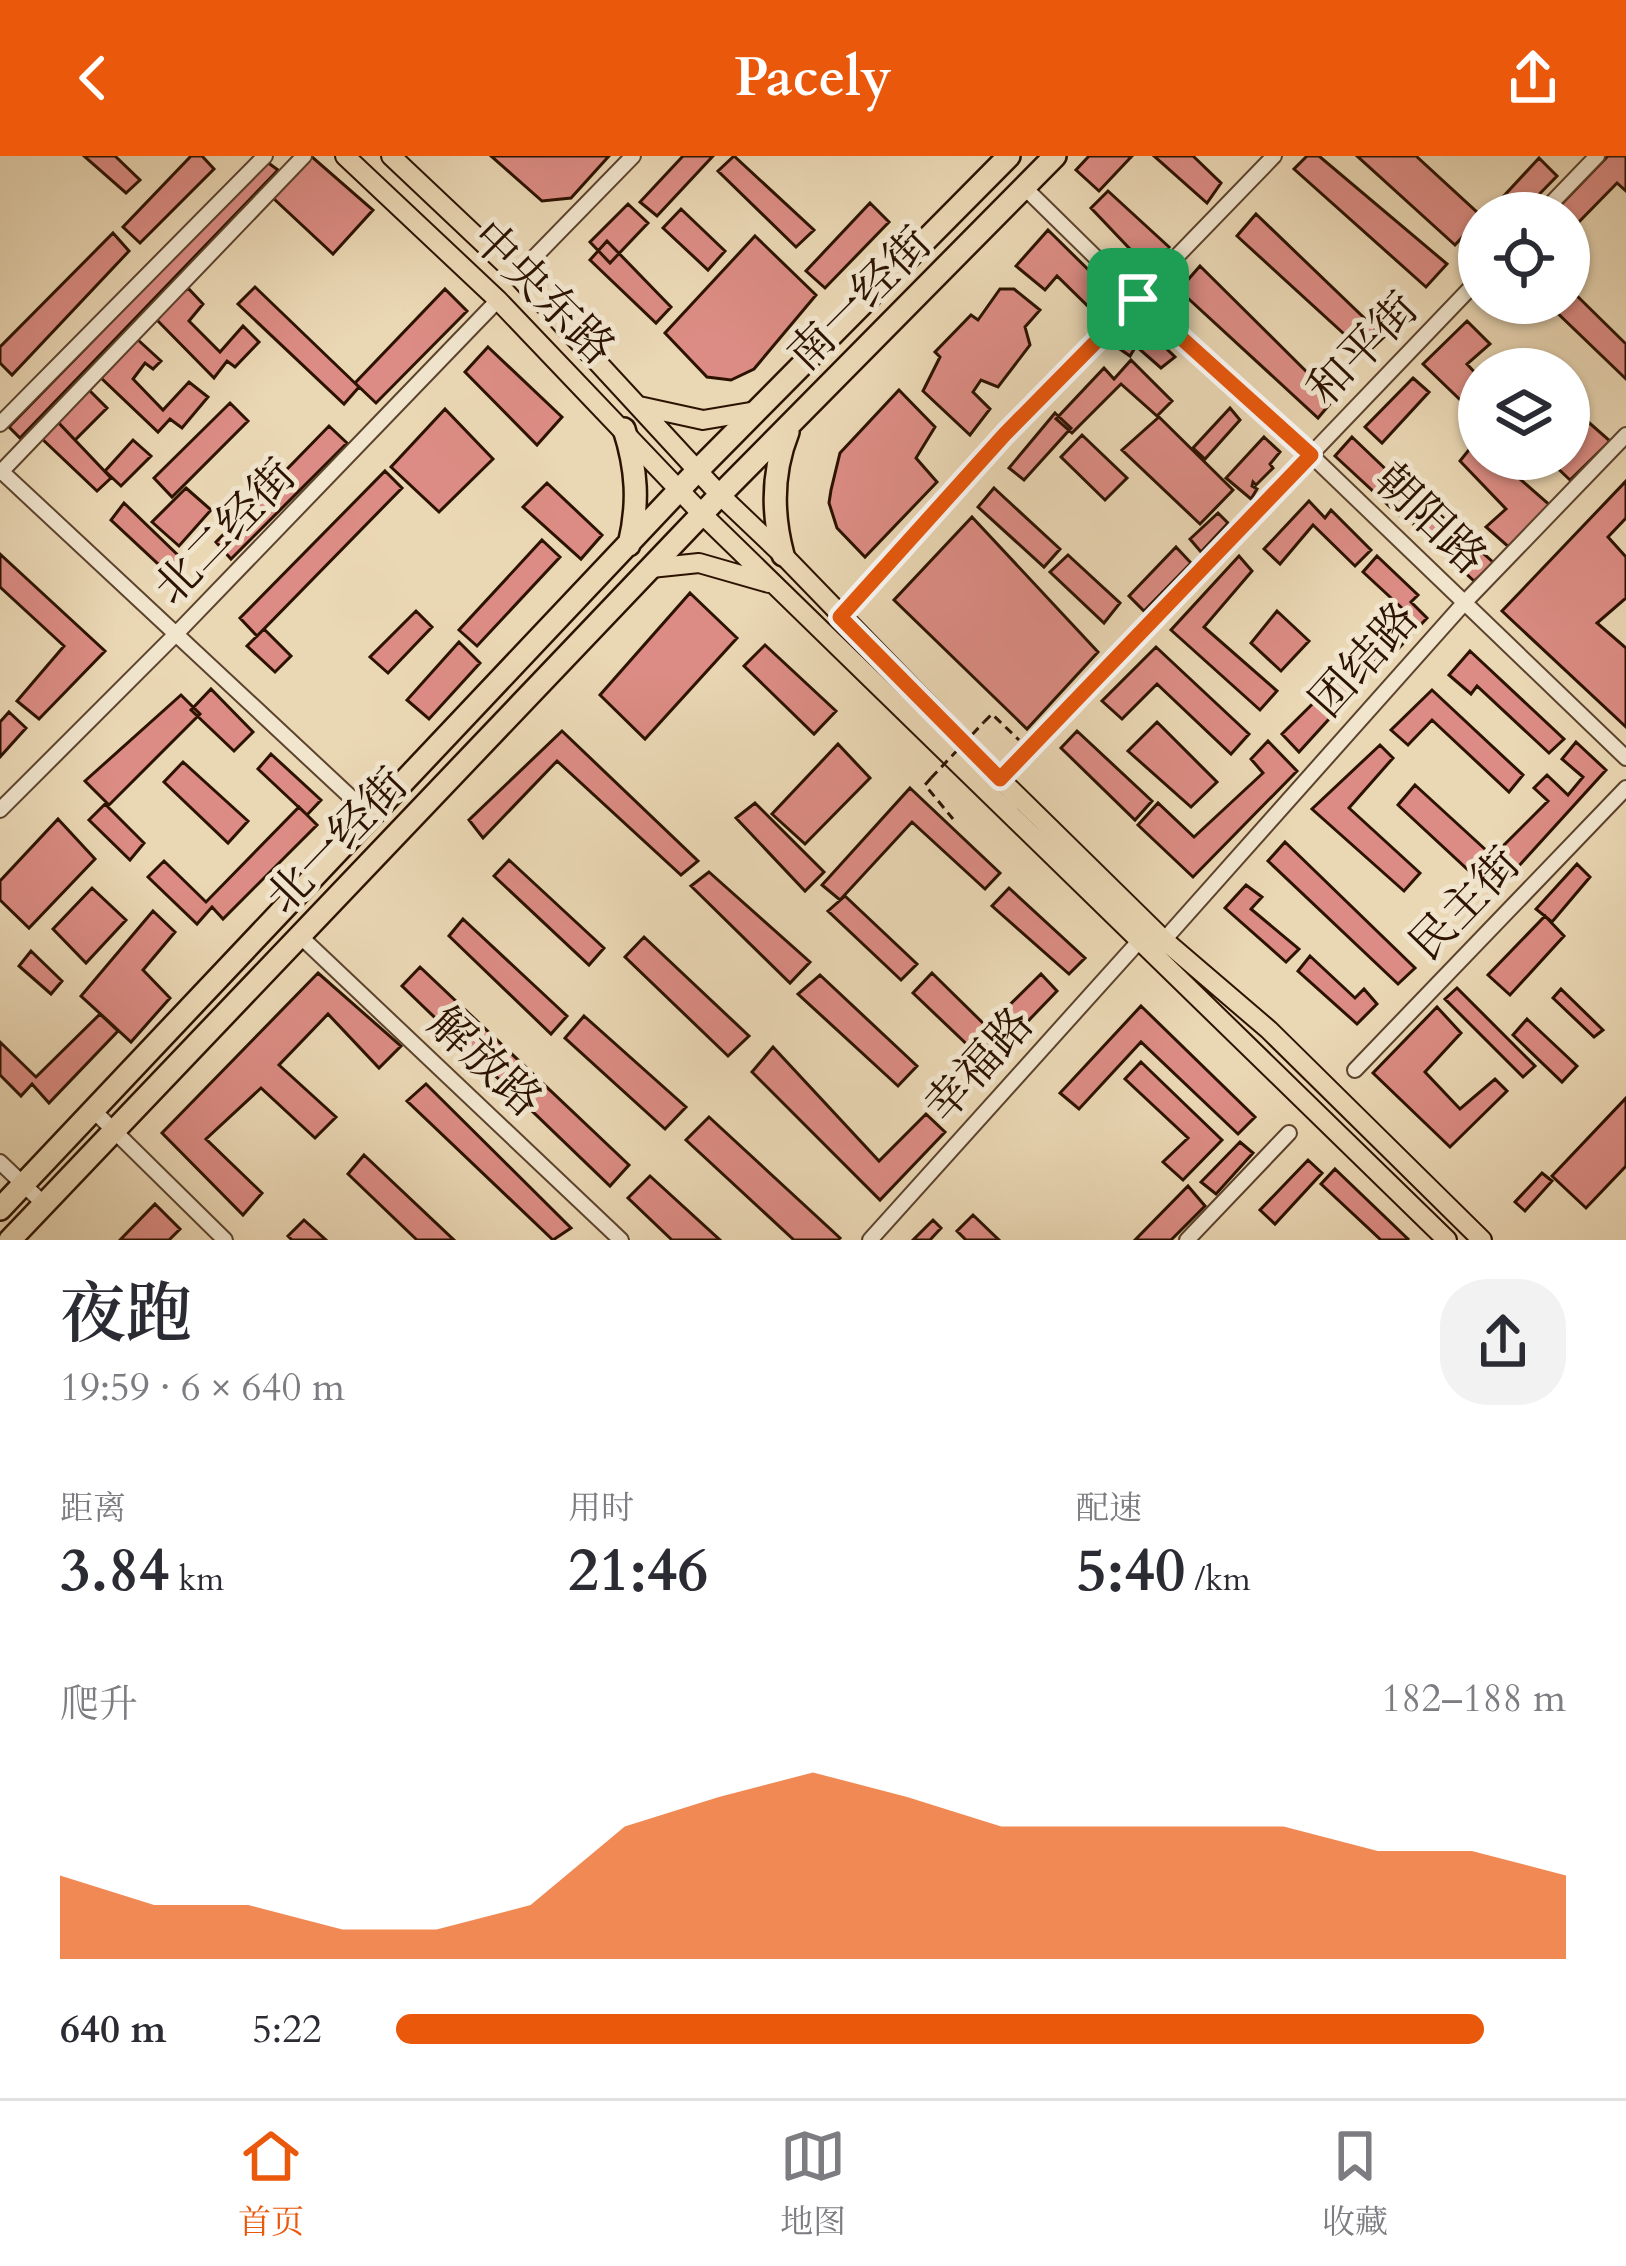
<!DOCTYPE html>
<html lang="zh">
<meta charset="utf-8">
<style>
:root{--surface:#fff;--page:#f2f2f3;--text:#2b2b33;--muted:#7c7c81;--line:#e1e1e2;--accent:#ea580c}
body{margin:0;font-family:Cardo,"Noto Serif SC",serif;background:var(--page);color:var(--text);height:100vh;display:flex;flex-direction:column;font-size:45px;white-space:nowrap}
*{box-sizing:border-box;margin:0}
p{font-size:39px;color:var(--muted)}
.icon{flex:none;width:66px;height:66px;fill:none;stroke:currentColor;stroke-width:2;stroke-linecap:round;stroke-linejoin:round}
.map{position:relative;height:1084px;overflow:hidden}
.details{display:flex;flex-direction:column;background:var(--surface);flex:1}
.details>*{flex:none}
.tools{position:absolute;left:1458px;top:36px;display:grid;gap:24px}
.tools a{display:grid;place-items:center;width:132px;height:132px;border-radius:50%;background:var(--surface);box-shadow:0 3px 9px #0004;font-size:60px}
.pin{position:absolute;display:grid;place-items:center;width:102px;height:102px;color:#fff;margin:-51px;border-radius:24px;box-shadow:0 6px 18px #0006}
.round{display:grid;place-items:center;flex:none;width:126px;height:126px;border-radius:48px;background:var(--page)}
.summary{display:flex;align-items:center;justify-content:space-between;height:204px;padding:0 60px}
h1{font-size:66px;font-weight:600;line-height:90px}
.figures{display:grid;grid-template-columns:repeat(3,1fr);gap:18px;height:204px;padding:12px 60px}
.figures div{display:grid;align-content:center}
.figures b{font-size:60px;font-weight:600}
.figures small{font-size:33px;font-weight:400}
.figures p{font-size:33px}
.chart{height:336px;padding:24px 60px}
.chart p{display:flex;justify-content:space-between}
.chart svg{width:100%;height:216px;margin-top:12px;fill:var(--accent);opacity:.7}
ul{padding:0 60px;list-style:none;font-size:39px}
li{display:grid;grid-template-columns:192px 144px 1fr;align-items:center;height:90px}
li i{height:30px;border-radius:15px;background:var(--accent)}
header{display:flex;justify-content:space-between;align-items:center;height:156px;padding:0 60px;background:var(--accent);color:#fff;font-size:54px;font-weight:600}
.tabs{display:flex;justify-content:space-around;align-items:center;height:168px;border-top:3px solid var(--line);background:var(--surface);font-size:33px;color:var(--muted)}
.tabs a{display:grid;justify-items:center;gap:6px}
.tabs .selected{color:var(--accent)}
.map>svg:first-child{display:block}
.building{fill:#dc8c84;stroke:#2c1200;stroke-width:3}
.lines{fill:none;stroke-linecap:round;stroke-linejoin:round}
.minor-casing{stroke:#5c432d;stroke-width:18}
.major-casing{stroke:#2c1200;stroke-width:22}
.highway-casing{stroke:#2c1200;stroke-width:26}
.path{stroke:#2c1200;stroke-width:3;stroke-dasharray:9 6;stroke-linecap:butt}
.minor{stroke:#f1e5ce;stroke-width:14}
.major{stroke:#ead7b4;stroke-width:18}
.highway{stroke:#ead7b4;stroke-width:21}
.path-bridge{stroke:#2c1200;stroke-width:3;stroke-dasharray:9 6;stroke-linecap:butt}
.route-casing{stroke:#fff;stroke-width:24}
.route{stroke:#ea580c;stroke-width:15}
.labels{text-anchor:middle;dominant-baseline:central;stroke-width:10;stroke-linejoin:round;paint-order:stroke}
.street-label{font-size:45px;fill:#2c1200;stroke:#f1e5ce}
</style>
<header><svg class="icon" aria-label="back" viewBox="0 0 24 24"><path d="M15 5l-7 7 7 7"/></svg>Pacely<svg class="icon" aria-label="share" viewBox="0 0 24 24"><path d="M12 15V3M7 8l5-5 5 5M5 13v7h14v-7"/></svg></header>
<div class="map">
<svg width="1626" height="1084" viewBox="0 0 1626 1084">
<rect width="100%" height="100%" fill="#ead7b4"/>
<filter id="stains"><feTurbulence type="fractalNoise" baseFrequency=".00167" numOctaves="4"/><feColorMatrix values="0 0 0 0 .2 0 0 0 0 .09 0 0 0 0 .02 0 0 0 .5 -.17"/></filter>
<radialGradient id="worn" r=".72"><stop offset=".6" stop-color="#630" stop-opacity="0"/><stop offset="1" stop-color="#630" stop-opacity=".3"/></radialGradient>
<path class="building" d="M84,0H115L140,24L126,37Z
M191,0H202L214,13L140,87L123,71Z
M311,0L373,54L333,98L273,42Z
M491,0H609L571,42L542,45Z
M683,0H713L657,60L640,46Z
M734,0L814,74L796,91L718,15Z
M1089,0H1132L1099,35L1076,14Z
M1154,0H1193L1221,27L1207,47Z
M1307,0H1319L1447,108L1426,131L1294,13Z
M1357,0H1416L1479,58V63L1455,89Z
M1608,0H1626V35L1617,27L1569,76V57H1553Z
M1539,2L1557,20L1521,57H1488Z
M267,6L278,14L20,282L9,271Z
M1108,35L1169,91L1148,112L1091,52Z
M870,47L889,66L825,132L806,115Z
M628,48L648,67L610,107L590,86Z
M681,53L725,95L708,114L663,72Z
M1256,58L1384,181L1366,198L1237,80Z
M1048,74L1115,140L1097,159L1057,120L1045,134L1016,110Z
M113,77L129,95L12,219L0,207V191Z
M755,80L816,139L754,213L731,224L707,221L665,177Z
M607,85L671,151L656,167L590,104Z
M1200,110L1334,243L1318,262L1179,134Z
M255,131L359,231L344,248L238,148Z
M188,132L203,148L189,165L220,196L243,170L259,186L235,211L227,205L214,222L153,160Z
M1569,132L1626,188V223L1547,147H1569Z
M445,133L467,155L376,247L355,227Z
M1000,133H1014L1040,154L1025,171L1030,189L998,231L981,224L973,236L990,253L970,279L923,235L940,201L935,196L971,159L978,164Z
M1467,165L1490,188L1467,208L1479,221V262L1423,208Z
M1145,172L1175,201L1161,212L1136,190L1130,200L1117,191L1135,174Z
M137,183L161,205L153,213L145,207L133,223L163,254L189,226L208,241L182,272L170,263L158,276L99,220Z
M488,191L562,261L537,289L465,216Z
M1131,204L1172,245L1157,260L1121,228L1072,277L1056,263L1104,212L1114,223Z
M1413,222L1429,236L1382,287L1365,271Z
M88,233L107,252L75,284L56,264Z
M899,234L935,271L916,302L937,326L865,401L837,372L829,347L831,334L840,297Z
M230,247L248,265L172,341L154,322Z
M1569,249L1610,285L1570,324L1548,303H1569Z
M1230,252L1240,264L1205,303L1193,292Z
M445,253L493,303L439,356L391,311Z
M1055,257L1071,272L1024,324L1009,312Z
M1159,261L1233,334L1200,368L1122,294Z
M55,263L111,322L97,335L39,280Z
M329,270L347,287L231,403L216,386Z
M1082,279L1127,322L1105,344L1061,301Z
M1264,281L1280,296L1270,308L1273,312L1256,329L1253,326L1252,330L1257,333L1251,343L1226,322Z
M1352,281L1418,344L1401,361L1335,300Z
M133,284L151,300L121,330L105,315Z
M1476,285L1479,303H1497L1551,350L1511,393L1486,371L1506,353L1460,305Z
M385,315L402,332L257,480L240,462Z
M1626,325V362L1608,381L1626,401V442L1597,467L1626,492V571L1502,455Z
M547,327L602,379L581,403L523,351Z
M186,332L211,354L179,390L152,366Z
M994,332L1060,393L1044,411L978,351Z
M1309,345L1325,362L1331,354L1371,394L1355,410L1313,369L1280,408L1264,393Z
M124,347L183,404L170,419L111,364Z
M1430,350L1494,407L1474,425L1414,369Z
M1218,357L1228,367L1201,396L1190,383Z
M972,361L1098,496L1027,573L894,444Z
M542,384L560,401L477,490L459,474Z
M1176,391L1191,407L1144,455L1129,440Z
M0,398L105,495L39,563L17,545L64,490L0,431Z
M1068,399L1120,447L1104,467L1050,416Z
M1239,400L1252,415L1204,471L1277,535L1260,554L1171,474Z
M1377,400L1418,439L1411,446L1427,462L1381,511L1362,496L1403,453L1363,416Z
M690,437L737,482L645,583L600,539Z
M416,455L432,471L388,517L370,501Z
M1277,455L1309,485L1281,515L1251,487Z
M264,473L291,500L275,516L247,490Z
M459,486L480,507L429,563L407,544Z
M765,489L836,555L814,578L744,510Z
M1156,491L1249,578L1231,598L1157,528L1122,563L1102,545Z
M1470,495L1564,583L1549,597L1477,530L1471,538L1449,519Z
M1357,504L1370,518L1299,596L1282,578Z
M211,533L253,576L234,595L191,554Z
M1432,534L1523,619L1509,636L1432,564L1408,589L1391,574Z
M181,539L200,558L109,649L85,625Z
M9,556L26,572L0,601V566Z
M1157,566L1217,626L1191,651L1128,595Z
M562,575L698,705L681,719L557,605L483,682L469,664Z
M1077,575L1152,645L1135,664L1061,592Z
M1268,585L1297,615L1193,721L1138,669L1158,647L1194,681L1263,617L1251,603Z
M1576,586L1606,614L1517,712L1499,694L1548,645L1534,632L1547,619L1568,639L1583,621L1562,603Z
M838,588L870,622L805,688L772,658Z
M1380,589L1393,602L1349,652L1420,717L1404,735L1312,653Z
M271,598L321,644L307,659L258,613Z
M183,606L248,665L228,687L164,626Z
M1415,629L1511,717L1493,737L1398,649Z
M910,632L1000,717L985,733L912,666L840,744L822,729Z
M755,647L824,716L805,735L736,662Z
M105,648L144,687L130,704L89,664Z
M299,651L317,669L223,763L212,751L197,768L148,721L164,705L206,746Z
M58,663L95,703L29,772L0,744V725Z
M1285,686L1415,812L1398,828L1268,705Z
M509,704L604,792L589,809L494,720Z
M1577,708L1590,721L1552,766L1536,753Z
M709,716L810,806L790,827L691,730Z
M1246,729L1262,741L1251,753L1299,793L1286,806L1225,752Z
M92,732L126,764L86,807L53,773Z
M1009,732L1085,802L1069,818L992,750Z
M845,740L917,808L901,824L828,755Z
M153,755L175,776L143,814L170,842L131,886L81,840Z
M1545,760L1564,780L1510,839L1488,819Z
M463,763L567,860L551,878L449,780Z
M644,781L749,880L728,900L625,801Z
M31,795L62,825L51,838L19,810Z
M1310,800L1355,842L1364,833L1377,848L1357,868L1298,815Z
M420,811L629,1009L610,1030L402,830Z
M318,817L401,890L379,912L328,858L279,909L336,961L315,982L261,932L206,983L262,1037L243,1059L162,977Z
M932,817L987,871L1041,818L1057,835L1005,889L996,880L977,898L913,837Z
M820,819L917,910L898,930L798,838Z
M1457,832L1535,910L1523,921L1445,843Z
M1561,833L1603,874L1594,881L1553,842Z
M1141,850L1255,961L1238,978L1141,886L1079,953L1060,937Z
M1437,851L1461,877L1425,916L1460,953L1495,923L1507,935L1450,991L1373,917Z
M100,858L118,875L49,947L32,928L21,940L0,919V886L36,921Z
M584,860L686,951L665,973L565,882Z
M1527,863L1577,910L1562,926L1513,879Z
M773,891L879,1005L926,958L945,976L880,1044L752,916Z
M1141,906L1222,984L1183,1024L1163,1006L1188,982L1125,923Z
M426,928L571,1072L553,1084L407,945Z
M1626,942V1010L1586,1052L1552,1020Z
M709,961L840,1082L838,1084H794L686,984Z
M1240,986L1253,997L1216,1038L1201,1026Z
M364,999L454,1084H417L348,1018Z
M1308,1004L1322,1017L1275,1068L1260,1054Z
M1335,1013L1408,1083L1407,1084H1381L1321,1028Z
M1542,1017L1552,1025L1525,1055L1515,1046Z
M650,1020L720,1084H672L628,1042Z
M1188,1030L1205,1050L1171,1084H1135Z
M155,1048L180,1073L169,1084H120Z
M973,1059L999,1084H966L957,1075Z
M304,1064L326,1084H292L288,1080Z
M933,1064L941,1072L930,1084H913Z"/>
<g class="lines">
<defs>
<path id="minor" d="M1025,32L1138,143L1311,299L1626,602
M1542,57L1597,0
M517,119L633,0
M0,268L265,0
M0,314L372,661
M0,317L304,0
M840,461L1005,278L1274,0
M1000,623L1479,123
M0,654L176,478L498,144
M300,780L621,1084
M1164,784L1465,446L1626,279
M1355,914L1626,632
M93,954L225,1084
M0,1006L44,1048
M870,1084L1141,783
M1187,1084L1289,977"/>
<path id="major" d="M345,0L498,144L702,358L1447,1084
M391,0L517,119L720,339L783,399L1000,623L1164,784L1269,874L1482,1084
M639,250L703,264L756,255
M651,412L699,407L769,427"/>
<path id="highway" d="M624,273C637,313 639,348 629,389
M783,399C772,358 772,316 788,276
M0,1053L698,314L1009,0
M10,1084L720,339L1055,0"/>
</defs>
<use href="#minor" class="minor-casing"/>
<use href="#major" class="major-casing"/>
<use href="#highway" class="highway-casing"/>
<path class="path" d="M984,566L992,558L1019,584
M931,622L925,629L953,663"/>
<use href="#minor" class="minor"/>
<use href="#major" class="major"/>
<use href="#highway" class="highway"/>
<path class="path-bridge" d="M931,622L984,566"/>
</g>
<g class="lines">
<defs>
<path id="route" d="M1138,143L1311,299L1000,623L840,461L1005,278Z"/>
</defs>
<use href="#route" class="route-casing"/>
<use href="#route" class="route"/>
</g>
<g class="labels">
<g class="street-label">
<text transform="translate(543 137) rotate(45)">中央东路</text>
<text transform="translate(860 143) rotate(-45)">南一经街</text>
<text transform="translate(1363 193) rotate(-46)">和平街</text>
<text transform="translate(1430 363) rotate(44)">朝阳路</text>
<text transform="translate(225 376) rotate(-46)">北二经街</text>
<text transform="translate(1364 504) rotate(-48)">团结路</text>
<text transform="translate(337 685) rotate(-46)">北一经街</text>
<text transform="translate(1465 748) rotate(-46)">民主街</text>
<text transform="translate(485 906) rotate(43)">解放路</text>
<text transform="translate(979 909) rotate(-48)">幸福路</text>
</g>
</g>
<rect width="100%" height="100%" filter="url(#stains)"/>
<rect width="100%" height="100%" fill="url(#worn)"/>
</svg>
<div class="tools">
<a><svg class="icon" aria-label="locate" viewBox="0 0 24 24"><circle cx="12" cy="12" r="6"/><path d="M12 2v4M12 18v4M2 12h4M18 12h4"/></svg></a>
<a><svg class="icon" aria-label="layers" viewBox="0 0 24 24"><path d="M12 4l9 5-9 5-9-5zM3 14l9 5 9-5"/></svg></a>
</div>
<div class="pin" style="left:1138px;top:143px;background:#1e9e55"><svg class="icon" aria-label="arrive" viewBox="0 0 24 24"><path d="M6 21V4h12l-3 4 3 4H6"/></svg></div>
</div>
<section class="details">
<div class="summary"><div><h1>夜跑</h1><p>19:59 · 6 × 640 m</p></div><a class="round"><svg class="icon" aria-label="share" viewBox="0 0 24 24"><path d="M12 15V3M7 8l5-5 5 5M5 13v7h14v-7"/></svg></a></div>
<div class="figures">
<div><p>距离</p><b>3.84<small> km</small></b></div>
<div><p>用时</p><b>21:46</b></div>
<div><p>配速</p><b>5:40<small> /km</small></b></div>
</div>
<div class="chart"><p><span>爬升</span>182–188 m</p>
<svg viewBox="0 0 160 44" preserveAspectRatio="none"><path d="M0 44V27L10 33L20 33L30 38L40 38L50 33L60 17L70 11L80 6L90 11L100 17L110 17L120 17L130 17L140 22L150 22L160 27V44z"/></svg>
</div>
<ul>
<li><b>640 m</b>5:22<i style="width:93%"></i></li>
</ul>
</section>
<nav class="tabs">
<a class="selected"><svg class="icon" aria-label="home" viewBox="0 0 24 24"><path d="M3 11l9-7 9 7M6 9v11h12V9"/></svg>首页</a>
<a><svg class="icon" aria-label="map" viewBox="0 0 24 24"><path d="M3 6l6-2 6 2 6-2v14l-6 2-6-2-6 2zM9 4v14M15 6v14"/></svg>地图</a>
<a><svg class="icon" aria-label="saved" viewBox="0 0 24 24"><path d="M7 4h10v16l-5-4-5 4z"/></svg>收藏</a>
</nav>
